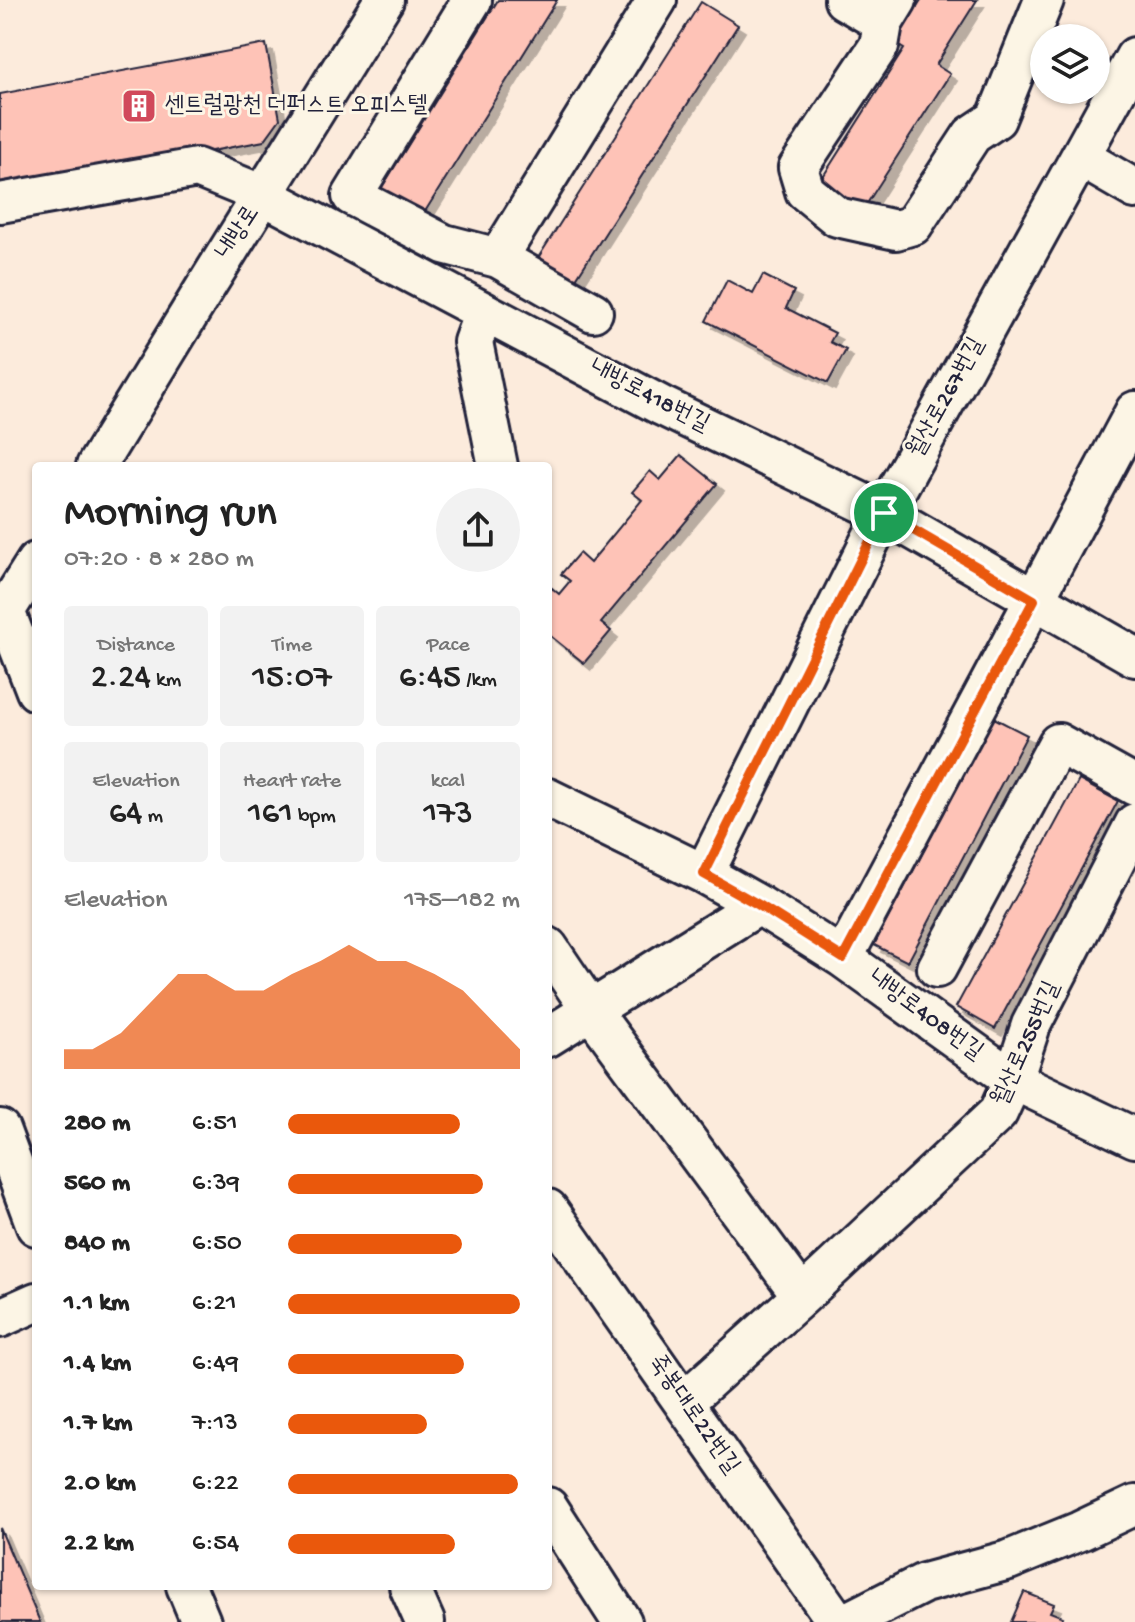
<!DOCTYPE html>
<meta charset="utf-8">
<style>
:root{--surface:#fff;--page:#f2f2f2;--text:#222;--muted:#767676;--accent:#ea580c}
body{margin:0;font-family:"Gochi Hand","Poor Story",sans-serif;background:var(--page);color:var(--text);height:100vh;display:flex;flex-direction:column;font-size:30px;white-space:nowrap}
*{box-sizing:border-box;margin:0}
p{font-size:26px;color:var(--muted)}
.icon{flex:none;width:44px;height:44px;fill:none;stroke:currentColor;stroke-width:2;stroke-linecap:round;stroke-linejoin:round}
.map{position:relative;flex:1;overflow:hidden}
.details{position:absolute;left:32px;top:462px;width:520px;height:1128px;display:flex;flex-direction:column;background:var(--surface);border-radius:8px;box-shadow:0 2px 6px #0004}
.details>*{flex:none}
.buttons{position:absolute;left:1030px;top:24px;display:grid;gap:16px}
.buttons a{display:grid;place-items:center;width:80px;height:80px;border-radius:50%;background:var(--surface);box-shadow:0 2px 6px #0004;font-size:40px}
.pin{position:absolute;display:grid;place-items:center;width:68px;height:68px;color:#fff;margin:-34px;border:4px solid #fff;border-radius:50%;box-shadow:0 2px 8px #0007}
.round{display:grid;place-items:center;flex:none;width:84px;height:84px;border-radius:42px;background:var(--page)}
.summary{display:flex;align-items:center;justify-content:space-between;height:136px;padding:0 32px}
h1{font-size:44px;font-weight:600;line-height:60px}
.figures{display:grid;grid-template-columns:repeat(3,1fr);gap:12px;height:136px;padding:8px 32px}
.figures div{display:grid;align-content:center;border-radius:8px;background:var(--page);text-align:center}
.figures b{font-size:34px;font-weight:600}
.figures small{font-size:22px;font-weight:400}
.figures p{font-size:22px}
.chart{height:224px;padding:16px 32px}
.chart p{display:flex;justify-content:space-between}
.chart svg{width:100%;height:144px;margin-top:8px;fill:var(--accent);opacity:.7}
ul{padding:0 32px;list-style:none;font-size:26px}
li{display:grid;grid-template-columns:128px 96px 1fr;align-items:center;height:60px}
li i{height:20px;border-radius:10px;background:var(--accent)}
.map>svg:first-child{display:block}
.building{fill:#fec3b7;stroke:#22223b;stroke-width:2;filter:url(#shadow)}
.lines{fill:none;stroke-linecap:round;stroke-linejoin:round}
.minor-casing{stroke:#22223b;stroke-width:44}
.minor{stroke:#fcf5e5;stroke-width:38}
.route-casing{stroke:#fff;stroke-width:16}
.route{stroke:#ea580c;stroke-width:10}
.labels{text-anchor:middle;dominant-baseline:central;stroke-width:6;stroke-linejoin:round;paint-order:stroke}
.poi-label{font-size:24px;fill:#22223b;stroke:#fcf5e5;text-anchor:start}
.street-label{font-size:24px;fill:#22223b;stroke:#fcf5e5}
</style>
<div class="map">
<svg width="1135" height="1622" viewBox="0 0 1135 1622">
<defs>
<filter id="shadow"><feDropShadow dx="7" dy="7" stdDeviation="0" flood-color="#0004"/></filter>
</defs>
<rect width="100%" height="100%" fill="#fcebdc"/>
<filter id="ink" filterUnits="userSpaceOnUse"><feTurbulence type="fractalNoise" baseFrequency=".0125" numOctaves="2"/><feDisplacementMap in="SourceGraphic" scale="16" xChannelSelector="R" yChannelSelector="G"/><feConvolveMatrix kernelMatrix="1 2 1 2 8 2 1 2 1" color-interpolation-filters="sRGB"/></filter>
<g filter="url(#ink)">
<path class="building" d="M498,0H557L416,226L374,200Z
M921,0H977L936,65L950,74L861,213L817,186L904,49L894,43Z
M701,2L738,25L574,282L538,258Z
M266,44L280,119L264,141L0,191V94Z
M763,275L794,291L786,308L835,333L830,342L846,350L828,383L706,321L727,280L753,294Z
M681,455L717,484L601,623L611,631L584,663L548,634V594L552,588L559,594L570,581L561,574L579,553L590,563L642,500L632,492L650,471L660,480Z
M994,718L1027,735L908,962L874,945Z
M1079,780L1118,801L995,1029L956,1007Z
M0,1528L40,1622H0Z
M1024,1592L1054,1604L1050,1612L1063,1617L1061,1622H1011Z"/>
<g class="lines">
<defs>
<path id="minor" d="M472,0L352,196L444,244L498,258
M844,0L883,23
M897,0L883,23L879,46L798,168L805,191L837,217L896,230L913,225L972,135L996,119L1044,0
M1080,157L1135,189
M0,203L197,168L263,195L662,406L884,513L1135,657
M484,312L473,342L498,466
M593,312L498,258L657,0
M96,466C191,310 287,155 384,0
M5,611L36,691
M0,619L36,562
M548,798L704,874L759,905L843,958L1013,1080L1135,1138
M704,874L884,513L1135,57
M548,947L590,1009L802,1296
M843,958L1135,411
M937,968L1058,743L1135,786
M548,1037L759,905
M0,1129L36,1226
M548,1209L837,1622
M0,1318L36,1302
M684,1402L802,1296L998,1113L1013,1080L1031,1025L1135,823
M548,1507L622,1622
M186,1586L201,1622
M409,1586L425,1622
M847,1622L924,1583L1009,1560L1080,1531L1135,1505"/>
</defs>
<use href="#minor" class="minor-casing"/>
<use href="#minor" class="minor"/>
</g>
</g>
<g class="lines" filter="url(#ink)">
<defs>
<path id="route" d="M884,513L1034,600L843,958L759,905L704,874Z"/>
</defs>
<use href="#route" class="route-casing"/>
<use href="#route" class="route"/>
</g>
<defs>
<symbol id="building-square" viewBox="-11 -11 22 22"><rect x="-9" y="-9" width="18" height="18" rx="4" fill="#d1495b" stroke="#fcf5e5"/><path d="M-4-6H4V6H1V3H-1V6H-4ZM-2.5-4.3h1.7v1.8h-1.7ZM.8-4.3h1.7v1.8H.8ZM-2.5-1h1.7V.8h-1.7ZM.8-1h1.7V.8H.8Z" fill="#fff"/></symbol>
</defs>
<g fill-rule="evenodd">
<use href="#building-square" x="119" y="86" width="40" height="40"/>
</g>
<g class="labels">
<g class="poi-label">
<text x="165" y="106">센트럴광천 더퍼스트 오피스텔</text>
</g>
<g class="street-label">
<text transform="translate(239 233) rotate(-57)">내방로</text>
<text transform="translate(649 397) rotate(27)">내방로418번길</text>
<text transform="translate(947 398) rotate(-61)">월산로267번길</text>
<text transform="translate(925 1016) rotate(36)">내방로408번길</text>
<text transform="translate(1027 1044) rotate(-66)">월산로255번길</text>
<text transform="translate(693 1415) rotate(55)">죽봉대로22번길</text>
</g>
</g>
</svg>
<div class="buttons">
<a><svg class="icon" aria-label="layers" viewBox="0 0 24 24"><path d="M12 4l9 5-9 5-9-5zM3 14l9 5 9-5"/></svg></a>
</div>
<div class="pin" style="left:884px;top:513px;background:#1e9e55"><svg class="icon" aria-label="arrive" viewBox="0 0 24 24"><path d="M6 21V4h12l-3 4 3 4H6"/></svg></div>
<section class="details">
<div class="summary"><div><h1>Morning run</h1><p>07:20 · 8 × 280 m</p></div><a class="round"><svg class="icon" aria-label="share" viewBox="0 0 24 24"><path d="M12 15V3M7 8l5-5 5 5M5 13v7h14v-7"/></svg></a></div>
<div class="figures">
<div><p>Distance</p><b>2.24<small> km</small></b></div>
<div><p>Time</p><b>15:07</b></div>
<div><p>Pace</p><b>6:45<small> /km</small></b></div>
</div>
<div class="figures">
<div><p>Elevation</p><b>64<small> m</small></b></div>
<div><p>Heart rate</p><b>161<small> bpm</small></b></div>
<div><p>kcal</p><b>173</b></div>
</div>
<div class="chart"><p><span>Elevation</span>175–182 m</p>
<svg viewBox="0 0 160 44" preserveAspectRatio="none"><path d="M0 44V38L10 38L20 33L30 24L40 15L50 15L60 20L70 20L80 15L90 11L100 6L110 11L120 11L130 15L140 20L150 29L160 38V44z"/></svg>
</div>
<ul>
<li><b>280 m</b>6:51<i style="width:74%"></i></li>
<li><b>560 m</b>6:39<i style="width:84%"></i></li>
<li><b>840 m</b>6:50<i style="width:75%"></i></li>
<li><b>1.1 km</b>6:21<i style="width:100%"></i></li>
<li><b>1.4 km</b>6:49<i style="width:76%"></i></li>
<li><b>1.7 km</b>7:13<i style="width:60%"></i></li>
<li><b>2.0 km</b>6:22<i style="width:99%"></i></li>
<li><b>2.2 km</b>6:54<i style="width:72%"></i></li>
</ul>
</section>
</div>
